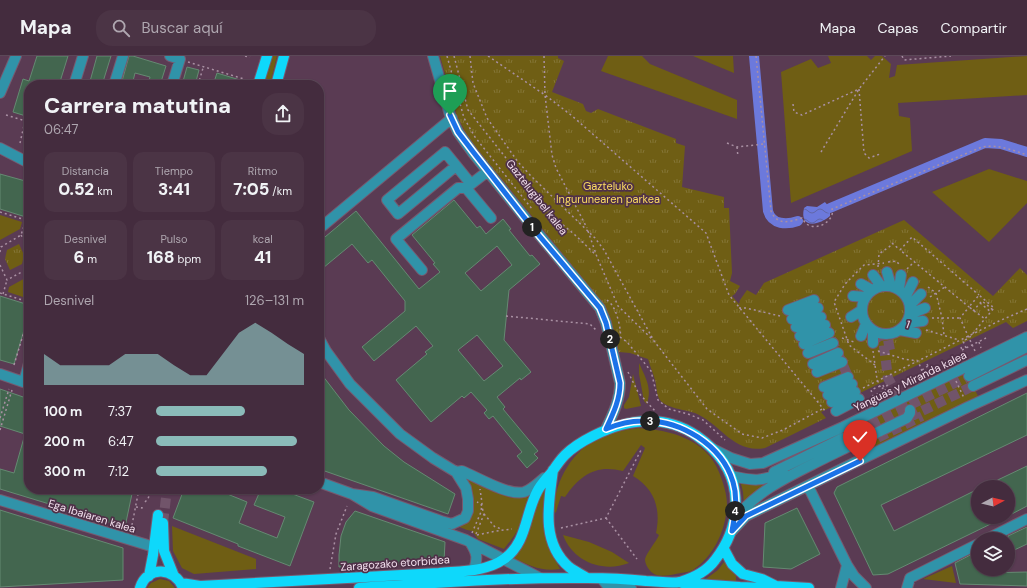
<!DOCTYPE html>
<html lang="es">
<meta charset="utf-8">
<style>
:root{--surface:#442c3e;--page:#4b3445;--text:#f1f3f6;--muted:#afa7b0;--line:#5c4858;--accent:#8bbbb9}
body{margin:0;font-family:"DM Sans",sans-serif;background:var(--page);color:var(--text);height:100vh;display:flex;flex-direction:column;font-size:15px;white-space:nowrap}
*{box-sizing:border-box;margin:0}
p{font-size:13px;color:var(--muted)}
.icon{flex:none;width:22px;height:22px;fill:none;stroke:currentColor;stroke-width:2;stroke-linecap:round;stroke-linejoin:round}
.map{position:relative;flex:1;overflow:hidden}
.sheet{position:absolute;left:24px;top:24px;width:300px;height:414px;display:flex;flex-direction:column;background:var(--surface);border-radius:16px;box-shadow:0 1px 3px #0004,0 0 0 1px var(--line)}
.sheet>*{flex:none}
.needle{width:26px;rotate:83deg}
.buttons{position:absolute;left:971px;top:424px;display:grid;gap:8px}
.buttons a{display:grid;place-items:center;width:44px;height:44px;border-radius:50%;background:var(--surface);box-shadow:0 1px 3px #0004,0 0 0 1px var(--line);font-size:20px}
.pin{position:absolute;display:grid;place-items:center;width:34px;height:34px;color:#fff;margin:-41px -17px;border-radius:50% 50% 50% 0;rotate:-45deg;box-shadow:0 0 4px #0007}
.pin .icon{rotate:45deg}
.km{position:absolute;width:20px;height:20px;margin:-10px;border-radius:50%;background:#222;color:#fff;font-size:11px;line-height:20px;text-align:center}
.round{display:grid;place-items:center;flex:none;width:42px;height:42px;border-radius:16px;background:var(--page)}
.head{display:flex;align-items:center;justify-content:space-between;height:68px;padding:0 20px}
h1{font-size:22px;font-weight:800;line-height:30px}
.figures{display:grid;grid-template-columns:repeat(3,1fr);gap:6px;height:68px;padding:4px 20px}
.figures div{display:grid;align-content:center;border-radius:10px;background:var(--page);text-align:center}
.figures b{font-size:17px;font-weight:800}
.figures small{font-size:11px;font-weight:400}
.figures p{font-size:11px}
.chart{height:112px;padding:8px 20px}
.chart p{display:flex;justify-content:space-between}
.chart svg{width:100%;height:72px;margin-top:4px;fill:var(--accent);opacity:.7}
ul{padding:0 20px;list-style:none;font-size:13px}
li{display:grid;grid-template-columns:64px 48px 1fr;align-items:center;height:30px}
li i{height:10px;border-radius:5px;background:var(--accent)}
header{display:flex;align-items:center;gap:24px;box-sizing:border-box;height:56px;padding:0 20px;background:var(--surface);border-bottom:1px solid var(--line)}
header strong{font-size:19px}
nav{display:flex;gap:22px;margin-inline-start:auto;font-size:14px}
.search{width:280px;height:36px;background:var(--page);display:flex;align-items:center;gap:10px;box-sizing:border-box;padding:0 14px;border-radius:16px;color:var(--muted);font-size:15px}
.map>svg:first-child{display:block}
.green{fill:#6f5e14}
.park{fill:url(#park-tufts)}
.water{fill:url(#water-waves)}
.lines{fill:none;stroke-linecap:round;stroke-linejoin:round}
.canal{stroke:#6c79dc;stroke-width:10}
.building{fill:#43664f;stroke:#658a72;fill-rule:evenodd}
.minor-tunnel{stroke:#71546a;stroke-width:10;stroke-dasharray:10 5;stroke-linecap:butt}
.major-tunnel{stroke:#71546a;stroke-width:10;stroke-dasharray:10 5;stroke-linecap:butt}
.minor-casing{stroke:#76596f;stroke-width:12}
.major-casing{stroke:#76596f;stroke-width:12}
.path{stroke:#a990a3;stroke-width:1.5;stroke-dasharray:2 3;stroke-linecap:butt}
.minor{stroke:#3093a9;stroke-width:10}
.major{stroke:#0ed8fb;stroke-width:10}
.route-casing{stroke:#fff;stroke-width:8}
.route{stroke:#1a73e8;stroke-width:5}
.labels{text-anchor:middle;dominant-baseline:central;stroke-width:3.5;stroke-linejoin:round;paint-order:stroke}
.park-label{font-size:11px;fill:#fbdc62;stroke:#4f3148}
.street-label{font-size:11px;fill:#f3e0ee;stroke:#4f3148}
</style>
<header>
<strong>Mapa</strong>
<div class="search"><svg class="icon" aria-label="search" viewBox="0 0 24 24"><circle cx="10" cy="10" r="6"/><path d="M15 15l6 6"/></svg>Buscar aquí</div>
<nav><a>Mapa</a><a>Capas</a><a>Compartir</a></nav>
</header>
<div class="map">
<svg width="1027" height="532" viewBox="0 0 1027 532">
<defs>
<pattern id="park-tufts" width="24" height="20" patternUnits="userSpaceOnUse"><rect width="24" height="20" fill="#6f5e14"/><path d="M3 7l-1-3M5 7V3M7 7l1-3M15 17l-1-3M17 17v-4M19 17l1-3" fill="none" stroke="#847536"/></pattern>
<pattern id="water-waves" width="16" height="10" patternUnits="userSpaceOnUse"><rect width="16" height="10" fill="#6c79dc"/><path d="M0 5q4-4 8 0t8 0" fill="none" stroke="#6066a8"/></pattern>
</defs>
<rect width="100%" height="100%" fill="#5a3b53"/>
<path class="green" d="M272,0H277L270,29H263Z
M608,0H642L650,8L737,44V63L601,15Z
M693,0H733L734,17Z
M828,0H867L871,4L875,0H882L891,8L889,22L895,20L897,9L1027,0V39L898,47L899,60L910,62L912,95L791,147L781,16L811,3L818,12L831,7Z
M989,113L1027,125V147L989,186L932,136Z
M0,159L22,166L20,173L0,184Z
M29,220V243L8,236L9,231Z
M639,307C646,323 652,331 647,348L644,345L639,318Z
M966,316L978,340L862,398L850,373Z
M633,318L641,350L626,353L624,352V349L629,341Z
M638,372C670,374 706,383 719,416C723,426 727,438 727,449C726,474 714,500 693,514C690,516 685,516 681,517C670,519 655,524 648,512C646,509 645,506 645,503C647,496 656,486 659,479L656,477C661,453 655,433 633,420L645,392L641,389L623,415C596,408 580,419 565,441L561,440L556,456L555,457L554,455C554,425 573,393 602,380C613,376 626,374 638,372Z
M465,421L498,437L512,442L529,440C526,448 525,456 522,464C519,475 511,484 504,493L478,483L472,475L467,474L452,468L468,455Z
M740,424L769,426L770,429L744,450L743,436Z
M547,430L543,451L544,475L553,499L560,513C543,516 529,510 514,502C520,494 525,487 528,477C534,462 533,441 547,430Z
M172,470L256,503V513L194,518L182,512L173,495Z
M563,479L589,486L612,496L629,507C603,517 573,506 563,479Z
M724,506L736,520V526L703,525L718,514Z
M952,510L956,527L923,523Z
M160,523L169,525L175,532H147L151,527Z"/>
<path class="park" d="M440,0H558V2L564,5L552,36L583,48L586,55L591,57L598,53L676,83V87L685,90L682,131L724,141V152H729L732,217L730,225L740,230L735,238L732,240L739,248L740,244L747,234L756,239L764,227L904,164L993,240L1020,212L1027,219V265L1013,272L1006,266L821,356L826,362L765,392C733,398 720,367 695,357C686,354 666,352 660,344C656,339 657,330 655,324C653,317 650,310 648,303L630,297L619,296L610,261L605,250L502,123L481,100L468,81L457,60Z
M19,188L24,199L22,208L10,214L5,203L7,194Z"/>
<path class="water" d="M825,146L830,152V160C820,169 799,174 804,152L807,150L817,151Z"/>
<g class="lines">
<path class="canal" d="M754,0L768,155C772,169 787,169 798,165
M830,152L985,87L1001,88L1027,96"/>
</g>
<path class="building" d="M37,0H68L59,29H29V61L13,56L23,23L29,25Z
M97,0H111L102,29H89Z
M129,0H133L166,10L160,29H148L150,21L135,17L132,29H121Z
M187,11L199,14L195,29H182Z
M217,17L250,27V29H213Z
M0,118L29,126V162L0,153Z
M454,144L477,172L480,170L486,178L503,163L511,173L509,174L530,200L532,199L540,208L509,234L504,284L531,316L521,324L520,322L497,341L505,351L503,353L538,395L534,398L538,402L527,412L517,400L522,396L493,360L489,363L484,357L487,354L471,336L464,342L462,340L431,366L396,324L427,298L425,296L433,290L416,270L374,305L362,291L405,255V245L372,204L368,207L352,188L323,212L319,206V186L356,155L419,233L440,216L433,208L435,207L412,179ZM497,190L512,209L481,235L465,217ZM477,279L503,310L484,325L458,294Z
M0,240L29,249V257L14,308L0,304Z
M319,315L349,354L384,390L404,406L455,438L448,458L319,413Z
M0,333L29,343V433H133L125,471L0,433V413L14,417L25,378L0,370Z
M1027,337V379L881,449L894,475L978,433V461H1005L888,518L873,519L834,437L837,431Z
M1027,410V450L1008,460V431H983Z
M184,433H215L247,446L239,467L277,482L285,461L254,449L261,433H279L314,446L290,510L238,490V488L173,462Z
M797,452L820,498L791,513L763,511L765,467Z
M0,454L123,492V524L0,531Z
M355,455L445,486L444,506L339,511V499L341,480L346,466Z
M1027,471V488L1008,497V480Z
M978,495V513H983L984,517L1027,516V530L960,528L955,507Z"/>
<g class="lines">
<path class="minor-tunnel" d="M825,269L855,336C857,340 859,346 864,348C871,352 894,340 902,336
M877,277L883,283L888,322L907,358L914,359L973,330
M890,294L888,284L892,278
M843,382L969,320
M851,395L922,360"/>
<path class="major-tunnel" d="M163,467L167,433"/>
<defs>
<path id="minor" d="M170,0L180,3L172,29
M433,0L450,59L458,76L473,97L531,169L600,252L606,267L620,327C620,344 613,358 606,373
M74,29L83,0
M114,29L123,0
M0,37L16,0
M0,92L29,107
M456,110L398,158L387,144L445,96L471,128
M488,115L466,132L491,162
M319,173L452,62
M422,214L396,183L458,132H466
M887,216L891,230
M873,219L881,230
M861,228L872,234
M862 254a24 24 0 1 1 48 0a24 24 0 1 1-48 0Z
M899,233L901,219
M853,240L866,241
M906,240L913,226
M910,249L921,238
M788,254L814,244
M910,258L925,252
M851,261L862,254
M792,263L818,252
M907,267L923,265
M796,271L821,261
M900,274L916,277
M800,280L825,269
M861,280L866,268
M319,282L326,295L350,328L400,378L433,402L456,416L466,432L468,443V455L465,462L452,468L441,465L373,441L352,438
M873,287V275
M804,288L829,277
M808,297L833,287
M813,308L838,297
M817,316L842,306
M0,318L29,328
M969,320L1027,291
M24,326L29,307
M973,330L1027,304
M824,331L848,321
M828,339L852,328
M832,346L855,336
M836,355L859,343
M713,393L731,402L750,408L763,407L843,371L1027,281
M456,416L462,415C477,421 508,440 524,436C531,434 538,427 544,422
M774,416L843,382
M731,420C754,425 761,426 783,416
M319,426L352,438L372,450L466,484L540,522
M808,430L847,509L854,520L866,532
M0,444L154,491
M734,464C759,432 792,419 827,401C854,388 880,375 907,362L910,357V354
M732,475L746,460L968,351L1027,324
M987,483L1027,463
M470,486C477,497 478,501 474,514
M602,523L607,529L631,532
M841,532L847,509
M907,532L910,522L978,488"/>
<path id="major" d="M258,29L267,0
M276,29L284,0
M553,414C549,446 540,486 569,511C574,515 581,518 587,522
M163,467L164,495L174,520
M724,493L732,508L743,518L762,523L776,530
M149,520L153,499L158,459
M181,527L200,530L439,517C460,515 486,516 504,503C527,487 525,458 537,436C540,429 547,422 552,416C556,410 560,404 565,399C573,391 583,385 593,380C627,363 663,357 697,380C717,394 732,412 735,437C738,462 730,485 715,504C707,515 693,522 680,526C670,528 657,525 646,525C627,523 607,522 587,522C511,521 435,527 359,532
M682,527L740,531L763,532L776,530L809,532
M140,532C147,509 175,511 183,532"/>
</defs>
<use href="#minor" class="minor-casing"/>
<use href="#major" class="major-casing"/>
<path class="path" d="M245,0L250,1
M447,0L464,62L475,81L532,153
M454,0L468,54L540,145L557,164L574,178L596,199
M470,0L473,27L487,62L518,106L532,121L595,182L604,194L654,285L707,353L742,378L762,382L783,374L824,352
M488,0L545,39L571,59L706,177L729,239L826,356
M544,0L545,39L552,99L556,112L587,172
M756,0L771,155C777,170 790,166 802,162C804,165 806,169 811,170C821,173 835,163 832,153L982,91C998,88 1012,94 1027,99
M902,0L904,4L951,0
M188,6L244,23
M198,29L203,12
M859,33L864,97L869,102L880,98
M793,48L794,56L802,59L859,33
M6,59L29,66
M20,87L25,65
M727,87L737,91L764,88
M737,91L738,101
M821,96L859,33L885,0
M0,156L29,165
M588,175L597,201L618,250L652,283
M21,179L29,193
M892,187L900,194
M0,196L1,191L21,179L26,164
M888,206L896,205L900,209
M0,209L7,224L29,212
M878,211L879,198L893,188
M907,213L914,206
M928,231L936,237L942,262L944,279
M0,237L29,246
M3,238L7,224
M930,241L945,231
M607,244C609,246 612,248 613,251C617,256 622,276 620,282
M980,247L991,256
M739,252H746L780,260
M973,255L982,245L993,254
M506,260L590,268L597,275
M932,262H960
M926,274L959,284
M620,281L627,286L651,315L658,344L669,353L688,358L703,364L725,384
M842,282L854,286
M979,286L981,292
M961,291L963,297
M966,292L963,285L969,282L960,262L969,251L900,194L912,181L979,239
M962,294L986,282
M873,295L877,323L881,333L888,329
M878,295L904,303L918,305L924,320
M975,295L969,282L994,252L979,239L969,251L985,263
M927,308L930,314
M14,309L29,259
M875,309L849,289L834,246L845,228L864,209L884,207
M922,314L928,310
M628,316L638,336L655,355
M956,325L964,342
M883,329L887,338
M880,330L871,334L873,340L886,334
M863,332L999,265L1027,253
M0,362L9,333
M0,374L12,334
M145,446L148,443L151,433
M136,451L142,452L143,449
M484,458L495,471L502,473
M606,462L637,503
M561,472L606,462L641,394
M131,474L139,433
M472,477L481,456L482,447L480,433
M476,478L484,458L481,448L477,446
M477,479L496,475L512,473
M330,513L336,478L347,450"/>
<use href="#minor" class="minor"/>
<use href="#major" class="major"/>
</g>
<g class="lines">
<defs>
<path id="route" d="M450,59L458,76L474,97L531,170L600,252L606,267L620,327C620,344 613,358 606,373C618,368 630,365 642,365C680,363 722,389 733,426C738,442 735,458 732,475L746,460L860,405"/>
</defs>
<use href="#route" class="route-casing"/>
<use href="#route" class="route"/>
</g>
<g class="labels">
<g class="park-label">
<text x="608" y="130">Gazteluko<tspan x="608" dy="13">Ingurunearen parkea</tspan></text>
</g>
<g class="street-label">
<text transform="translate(537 141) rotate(52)">Gaztelugibel kalea</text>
<text transform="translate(908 268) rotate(20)">1</text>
<text transform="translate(910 325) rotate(-26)">Yanguas y Miranda kalea</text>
<text transform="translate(92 460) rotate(17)">Ega Ibaiaren kalea</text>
<text transform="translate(395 507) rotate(-4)">Zaragozako etorbidea</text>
</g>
</g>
</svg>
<div class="buttons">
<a><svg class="needle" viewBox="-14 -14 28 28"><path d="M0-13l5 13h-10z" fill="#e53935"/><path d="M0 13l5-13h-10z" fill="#afa7b0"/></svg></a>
<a><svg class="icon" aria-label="layers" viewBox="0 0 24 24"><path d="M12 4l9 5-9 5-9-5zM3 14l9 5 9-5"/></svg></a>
</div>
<div class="pin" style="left:450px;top:59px;background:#1e9e55"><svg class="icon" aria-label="arrive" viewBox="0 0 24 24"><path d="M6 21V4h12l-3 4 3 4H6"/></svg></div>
<div class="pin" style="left:860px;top:405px;background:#d93025"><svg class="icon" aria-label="check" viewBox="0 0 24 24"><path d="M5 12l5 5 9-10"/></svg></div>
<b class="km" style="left:532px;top:171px">1</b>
<b class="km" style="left:610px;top:283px">2</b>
<b class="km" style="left:650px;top:365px">3</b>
<b class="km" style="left:735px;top:455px">4</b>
<section class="sheet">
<div class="head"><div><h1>Carrera matutina</h1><p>06:47</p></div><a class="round"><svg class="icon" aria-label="share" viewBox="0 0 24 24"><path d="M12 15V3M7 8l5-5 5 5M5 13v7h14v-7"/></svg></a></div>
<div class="figures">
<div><p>Distancia</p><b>0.52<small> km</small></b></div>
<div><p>Tiempo</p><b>3:41</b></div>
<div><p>Ritmo</p><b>7:05<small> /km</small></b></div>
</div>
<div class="figures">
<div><p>Desnivel</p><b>6<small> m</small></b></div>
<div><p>Pulso</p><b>168<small> bpm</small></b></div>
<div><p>kcal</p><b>41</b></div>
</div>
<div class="chart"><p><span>Desnivel</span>126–131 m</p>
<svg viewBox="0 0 160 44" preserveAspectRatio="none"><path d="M0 44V25L10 32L20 32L30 32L40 32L50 25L60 25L70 25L80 32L90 38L100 38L110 25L120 12L130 6L140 12L150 19L160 25V44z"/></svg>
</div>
<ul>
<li><b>100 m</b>7:37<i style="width:60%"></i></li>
<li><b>200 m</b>6:47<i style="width:95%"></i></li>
<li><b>300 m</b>7:12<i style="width:75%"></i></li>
</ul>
</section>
</div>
